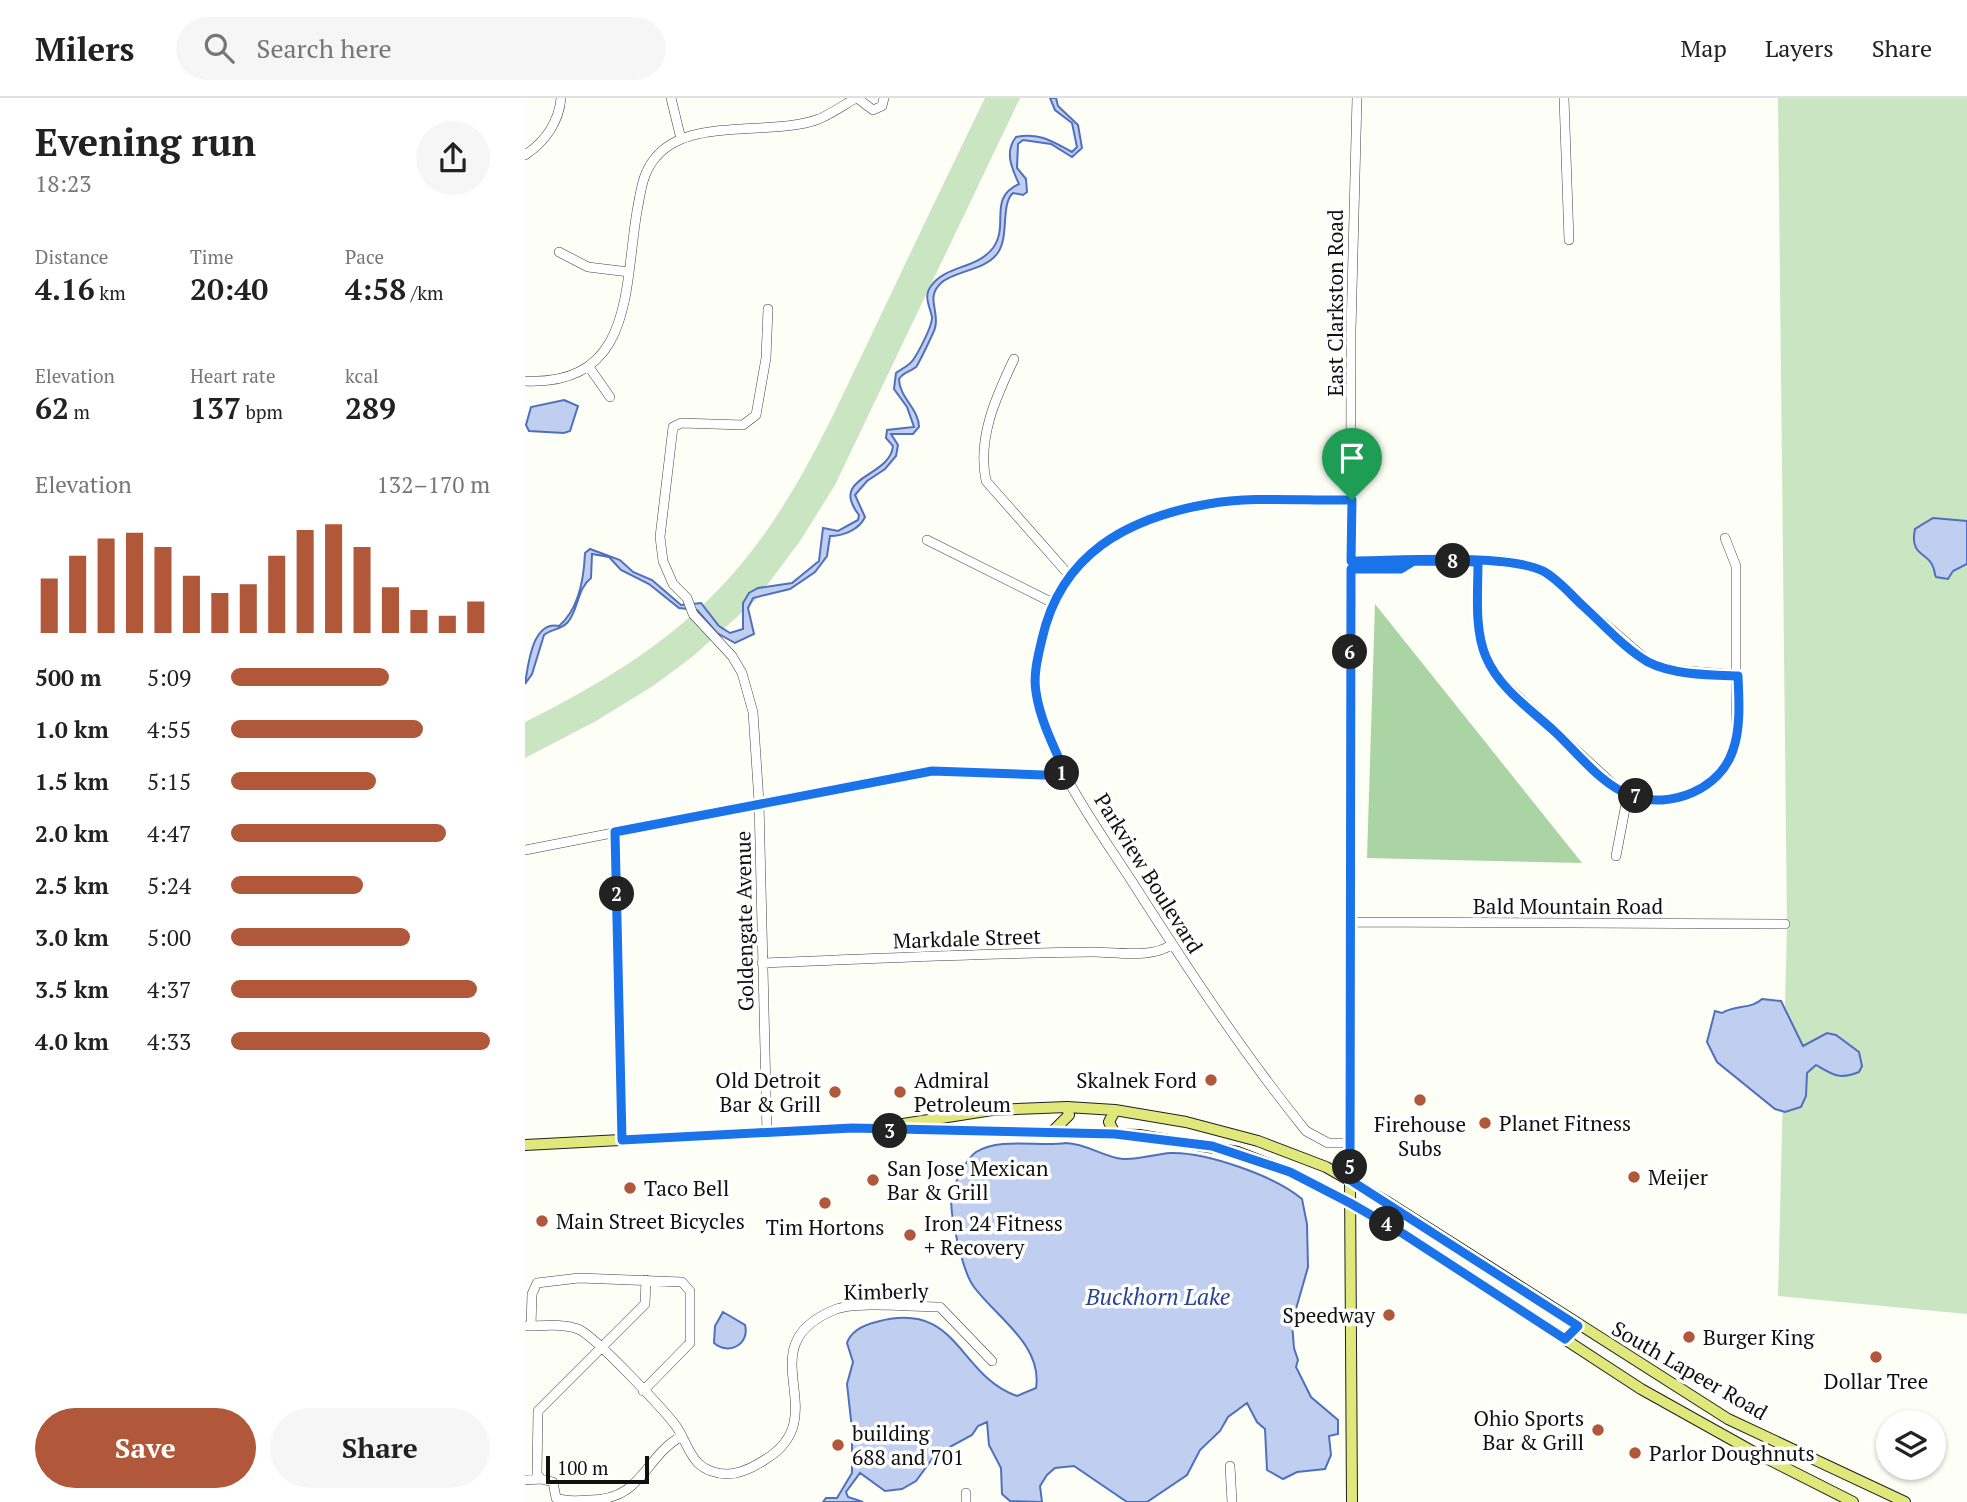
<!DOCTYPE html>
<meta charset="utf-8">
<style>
:root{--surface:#fff;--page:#f6f6f6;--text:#222;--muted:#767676;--line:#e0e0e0;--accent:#b05839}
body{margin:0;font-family:"PT Serif",serif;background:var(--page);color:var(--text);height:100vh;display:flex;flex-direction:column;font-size:26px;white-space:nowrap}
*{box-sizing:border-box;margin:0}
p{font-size:23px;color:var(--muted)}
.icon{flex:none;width:38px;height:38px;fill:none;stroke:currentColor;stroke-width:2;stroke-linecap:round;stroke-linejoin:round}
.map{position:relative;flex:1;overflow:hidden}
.sheet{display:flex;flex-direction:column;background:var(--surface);width:525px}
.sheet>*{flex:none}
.tools{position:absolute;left:1351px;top:1312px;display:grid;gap:14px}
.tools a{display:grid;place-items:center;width:70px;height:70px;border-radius:50%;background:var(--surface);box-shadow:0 2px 5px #0004;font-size:35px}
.scale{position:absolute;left:21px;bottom:18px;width:103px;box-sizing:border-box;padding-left:7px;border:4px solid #101010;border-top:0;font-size:19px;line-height:24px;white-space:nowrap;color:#101010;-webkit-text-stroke:5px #fff;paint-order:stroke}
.pin{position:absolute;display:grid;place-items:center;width:60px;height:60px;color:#fff;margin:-72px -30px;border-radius:50% 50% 50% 0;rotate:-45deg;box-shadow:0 0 7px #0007}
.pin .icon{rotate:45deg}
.km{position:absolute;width:35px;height:35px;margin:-18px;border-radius:50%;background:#222;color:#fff;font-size:19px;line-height:35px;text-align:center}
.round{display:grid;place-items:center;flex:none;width:74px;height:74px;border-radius:37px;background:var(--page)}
.overview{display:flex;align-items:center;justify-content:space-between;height:119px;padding:0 35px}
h1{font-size:38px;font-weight:700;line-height:52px}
.metrics{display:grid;grid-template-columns:repeat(3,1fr);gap:10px;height:119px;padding:7px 35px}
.metrics div{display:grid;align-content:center}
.metrics b{font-size:30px;font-weight:700}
.metrics small{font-size:19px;font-weight:400}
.metrics p{font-size:19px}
.chart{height:196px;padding:14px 35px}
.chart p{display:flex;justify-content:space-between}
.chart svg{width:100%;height:126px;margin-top:7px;stroke:var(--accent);stroke-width:6}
.button{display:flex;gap:14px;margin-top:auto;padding:14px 35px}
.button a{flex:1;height:80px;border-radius:42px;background:var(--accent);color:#fff;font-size:28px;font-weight:700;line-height:80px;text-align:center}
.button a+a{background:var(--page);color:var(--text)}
ul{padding:0 35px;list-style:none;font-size:23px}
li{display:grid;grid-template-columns:112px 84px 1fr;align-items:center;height:52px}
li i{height:18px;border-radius:9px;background:var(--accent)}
header{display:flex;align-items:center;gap:42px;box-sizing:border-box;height:98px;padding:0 35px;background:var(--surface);border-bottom:2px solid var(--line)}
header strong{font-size:33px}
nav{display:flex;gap:38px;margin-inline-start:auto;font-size:24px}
.search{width:490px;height:63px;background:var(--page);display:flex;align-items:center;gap:18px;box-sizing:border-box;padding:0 24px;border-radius:38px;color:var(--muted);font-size:26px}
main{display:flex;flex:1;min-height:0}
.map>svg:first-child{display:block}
.green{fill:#c9e5c2}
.forest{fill:#aad4a3}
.water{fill:#c0cfef;stroke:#5070bd;stroke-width:2}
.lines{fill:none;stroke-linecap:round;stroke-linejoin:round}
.minor-casing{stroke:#434343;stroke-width:10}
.major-casing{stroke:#212121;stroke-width:12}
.minor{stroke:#fff;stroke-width:9}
.major{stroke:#e1e87b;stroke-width:10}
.route-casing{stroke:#fff;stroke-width:14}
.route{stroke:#1a73e8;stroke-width:9}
.poi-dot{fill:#b05839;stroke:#fff;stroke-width:2.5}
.labels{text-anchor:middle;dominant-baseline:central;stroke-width:7;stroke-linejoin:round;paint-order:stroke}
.street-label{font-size:21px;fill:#101010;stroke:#fff}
.poi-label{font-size:21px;fill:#101010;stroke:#fff;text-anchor:start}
.water-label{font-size:23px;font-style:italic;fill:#284494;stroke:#fff}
</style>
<header>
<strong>Milers</strong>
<div class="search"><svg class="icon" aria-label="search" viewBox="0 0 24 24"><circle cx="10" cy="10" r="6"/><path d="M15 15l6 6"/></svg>Search here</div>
<nav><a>Map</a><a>Layers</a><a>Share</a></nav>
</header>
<main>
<section class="sheet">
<div class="overview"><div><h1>Evening run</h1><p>18:23</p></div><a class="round"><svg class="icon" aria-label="share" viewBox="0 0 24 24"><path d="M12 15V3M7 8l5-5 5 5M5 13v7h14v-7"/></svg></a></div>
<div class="metrics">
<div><p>Distance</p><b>4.16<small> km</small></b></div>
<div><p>Time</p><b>20:40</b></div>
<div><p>Pace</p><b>4:58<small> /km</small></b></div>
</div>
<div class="metrics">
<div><p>Elevation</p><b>62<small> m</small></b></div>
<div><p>Heart rate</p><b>137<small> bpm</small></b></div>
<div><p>kcal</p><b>289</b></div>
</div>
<div class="chart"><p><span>Elevation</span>132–170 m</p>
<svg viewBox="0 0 160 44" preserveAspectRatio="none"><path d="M5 44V25M15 44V17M25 44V11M35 44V9M45 44V14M55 44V24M65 44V30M75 44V27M85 44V17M95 44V8M105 44V6M115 44V14M125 44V28M135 44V36M145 44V38M155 44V33"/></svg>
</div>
<ul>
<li><b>500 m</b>5:09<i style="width:61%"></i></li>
<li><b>1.0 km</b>4:55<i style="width:74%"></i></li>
<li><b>1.5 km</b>5:15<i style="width:56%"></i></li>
<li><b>2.0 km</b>4:47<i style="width:83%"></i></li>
<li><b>2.5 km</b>5:24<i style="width:51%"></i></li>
<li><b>3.0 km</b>5:00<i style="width:69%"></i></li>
<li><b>3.5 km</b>4:37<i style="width:95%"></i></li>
<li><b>4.0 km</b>4:33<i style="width:100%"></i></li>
</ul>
<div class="button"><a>Save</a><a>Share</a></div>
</section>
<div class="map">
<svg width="1442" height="1404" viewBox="0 0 1442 1404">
<rect width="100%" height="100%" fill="#fdfef5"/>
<path class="green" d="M460,0H495L310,387L275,443L231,502L167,559L128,588L71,623L0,660V624C70,589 137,550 192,493C263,420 302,330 345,240C383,160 421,80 460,0Z
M1253,0H1442V1216L1253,1198L1262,827Z"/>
<path class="forest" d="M850,506L1057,765L842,760Z"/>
<path class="water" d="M525,0H531L533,8L553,27L557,50L547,59L526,46L498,42L493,46L492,70L501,81L502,94L498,97L488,95C475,107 485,139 472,156C459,173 428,173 416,185C400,200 415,213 410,230C409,234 393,267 391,269C385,274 378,274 374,281C374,299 394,311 394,329L388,336H366L373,347L371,358L360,371L342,383L330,397L340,419C334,432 318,438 305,438L302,458L290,474L265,491L228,500L223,510L229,536L210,545L192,535L172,512L154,510L124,486L96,472L84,459L67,456L66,480C52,491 54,510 43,524C35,533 27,530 19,537L7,576L0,586C3,568 7,522 34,528C54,511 59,480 60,455L65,451L95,462L108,474L127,482L156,507L176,505L194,528L205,535L218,531V505L224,495L233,490L267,485L294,463L298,430L313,433L333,422L334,417C303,378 365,380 368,348L361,340L362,332L389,329L382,309L369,291L371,275C376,271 384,268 388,262C393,255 408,227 407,219C405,208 398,199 406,188C421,167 452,171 468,150C485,126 462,101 494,86C487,71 479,54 491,39C514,34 528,44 547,54L552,49L547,25L530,12Z
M39,302L53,308L45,333L39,335L4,333L1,327L6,309Z
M1408,420L1442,423V466L1428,473L1423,481L1411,479C1409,476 1410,472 1408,469C1404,454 1384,459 1390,431Z
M1237,901L1256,903L1278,948L1302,935L1311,937L1334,954L1337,968L1334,974C1314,982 1308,977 1291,967L1282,975L1281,998L1276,1009L1260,1014L1250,1011L1192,964L1182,944L1190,913L1197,915C1210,907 1227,911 1237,901Z
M541,1045C563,1046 578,1059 598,1061C614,1062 629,1056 646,1055C681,1054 750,1078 777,1101L782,1126L783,1169L767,1225L769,1250L773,1262L771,1269L786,1299L813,1322V1336L804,1338L806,1357L800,1371L772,1374L758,1381L742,1372L740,1331L732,1324L722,1305L703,1319L695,1333L675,1352L662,1377L622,1404H602L549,1368L530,1370L522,1377L515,1388L517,1404L485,1403L477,1396L476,1370L464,1347L462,1324L453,1328L447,1337L410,1357L391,1383L377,1391L360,1393L335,1375L321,1394L323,1399L338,1404H298L301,1400H312L327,1375V1331L322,1286L328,1264L322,1245C326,1233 339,1227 351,1224C434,1201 432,1277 492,1298L511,1290C518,1247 471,1219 449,1189C438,1175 423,1112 427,1096C430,1084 441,1061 451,1054C476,1039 513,1049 541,1045Z
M198,1214L220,1227C225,1246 204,1258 189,1245L190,1228Z"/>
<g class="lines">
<defs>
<path id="minor" d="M146,0L156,41
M332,0L348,12L357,8L359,0
M1039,0L1044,142
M0,57C20,44 34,24 36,0
M34,154L63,169L104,174
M489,261C471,299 452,340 461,383L544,477
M64,269L85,299
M0,283C109,288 99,190 112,113C116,93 117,75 131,59C165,18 247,39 294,21C306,16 319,7 331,0
M402,442L528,505
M889,463L979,464L1005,468L1027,480L1124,564L1151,572L1213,577
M952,464L955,544L972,579L1091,689C1141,715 1199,696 1211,638V468L1200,440
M826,471H876L889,463H826
M90,734L97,1043
M0,752L406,673L519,677L540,674
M1091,758L1103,695
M824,824L1260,826
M237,865C347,861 458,855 568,854C590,854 629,861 647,846
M242,1036L234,704L228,614L217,575L207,558L168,516L162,500L148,486L138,463L135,439L148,329L156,325L218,327L231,317L241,260L243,211
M824,1045H803L781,1033C717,954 661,868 606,782C569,725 522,663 511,595C509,579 512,562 516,548C529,489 561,446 618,423C685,397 756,404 827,402
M825,1082L826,232L832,0
M121,1182L120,1206L13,1313L12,1376L16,1381L28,1384L31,1400C41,1404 53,1403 64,1402C119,1402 119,1358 157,1338
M0,1228C17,1228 37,1225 53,1231C69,1237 139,1312 151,1328C159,1339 163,1355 173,1365C180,1372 192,1376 202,1376C216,1376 229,1369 241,1361C312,1317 220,1249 309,1212C330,1203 390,1209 415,1209L467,1263
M6,1228L7,1196L12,1185L54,1180L157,1184L165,1193V1245L118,1293
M705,1368L707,1404
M0,1382L16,1381
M441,1404V1395"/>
<path id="major" d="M590,1012L584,1024L590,1036
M359,1029L467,1012L542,1009L590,1012L661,1024L733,1043L801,1069L864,1105L1203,1321L1380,1404
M527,1034L544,1017L542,1009
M0,1047L327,1030L614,1037L713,1054L765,1074L825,1105L877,1135L1116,1291L1227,1353L1328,1404
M825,1082L827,1404"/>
</defs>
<use href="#minor" class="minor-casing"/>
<use href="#major" class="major-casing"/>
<use href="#minor" class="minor"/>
<use href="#major" class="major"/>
</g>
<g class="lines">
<defs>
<path id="route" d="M827,402C780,403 728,398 683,406C602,420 536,456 517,541C513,558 508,577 511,594C515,622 529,649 540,674L519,677L407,673L90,734L97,1042L327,1030L590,1036L687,1048L765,1074L825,1105L877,1135L1040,1241L1053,1228L825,1082L826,471H876L889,463L953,464C953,494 949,531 961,559C974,590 1005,611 1029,633C1052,654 1076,687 1107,698C1145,711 1195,692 1208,652C1216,629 1214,602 1213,578C1186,577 1148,577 1123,564C1100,551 1078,526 1058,508C1045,496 1033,481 1018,473C981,455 871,463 826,463L827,402"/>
</defs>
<use href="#route" class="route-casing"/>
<use href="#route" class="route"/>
</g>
<g class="poi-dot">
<circle cx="686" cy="982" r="7"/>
<circle cx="310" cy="994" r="7"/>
<circle cx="375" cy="994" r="7"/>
<circle cx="895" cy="1002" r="7"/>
<circle cx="960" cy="1025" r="7"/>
<circle cx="1109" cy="1079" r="7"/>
<circle cx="348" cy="1082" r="7"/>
<circle cx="105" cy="1090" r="7"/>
<circle cx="300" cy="1105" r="7"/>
<circle cx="17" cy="1123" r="7"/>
<circle cx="385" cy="1137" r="7"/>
<circle cx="864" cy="1217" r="7"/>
<circle cx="1164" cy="1239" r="7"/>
<circle cx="1351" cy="1259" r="7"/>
<circle cx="1073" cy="1332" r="7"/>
<circle cx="313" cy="1347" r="7"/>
<circle cx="1110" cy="1355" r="7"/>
</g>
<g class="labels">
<g class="street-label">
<text transform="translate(810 205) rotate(-90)">East Clarkston Road</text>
<text transform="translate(624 775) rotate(58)">Parkview Boulevard</text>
<text x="1043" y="808">Bald Mountain Road</text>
<text transform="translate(219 823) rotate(-91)">Goldengate Avenue</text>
<text transform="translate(442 840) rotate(-2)">Markdale Street</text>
<text transform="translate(361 1193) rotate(-1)">Kimberly</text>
<text transform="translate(1165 1272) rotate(30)">South Lapeer Road</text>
</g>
<g class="poi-label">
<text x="296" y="982" text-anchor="end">Old Detroit<tspan x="296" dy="24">Bar &amp; Grill</tspan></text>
<text x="389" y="982">Admiral<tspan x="389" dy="24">Petroleum</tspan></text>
<text x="672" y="982" text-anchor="end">Skalnek Ford</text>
<text x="974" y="1025">Planet Fitness</text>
<text x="895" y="1026" text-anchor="middle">Firehouse<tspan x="895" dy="24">Subs</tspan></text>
<text x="362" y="1070">San Jose Mexican<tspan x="362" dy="24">Bar &amp; Grill</tspan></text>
<text x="1123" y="1079">Meijer</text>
<text x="119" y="1090">Taco Bell</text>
<text x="31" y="1123">Main Street Bicycles</text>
<text x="399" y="1125">Iron 24 Fitness<tspan x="399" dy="24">+ Recovery</tspan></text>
<text x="300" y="1129" text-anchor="middle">Tim Hortons</text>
<text x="850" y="1217" text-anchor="end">Speedway</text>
<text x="1178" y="1239">Burger King</text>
<text x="1351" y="1283" text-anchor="middle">Dollar Tree</text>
<text x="1059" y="1320" text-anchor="end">Ohio Sports<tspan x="1059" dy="24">Bar &amp; Grill</tspan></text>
<text x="327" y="1335">building<tspan x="327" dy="24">688 and 701</tspan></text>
<text x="1124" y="1355">Parlor Doughnuts</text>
</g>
<g class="water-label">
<text x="633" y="1198">Buckhorn Lake</text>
</g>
</g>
</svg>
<div class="tools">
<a><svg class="icon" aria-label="layers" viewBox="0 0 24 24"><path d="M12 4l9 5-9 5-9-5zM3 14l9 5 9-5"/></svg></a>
</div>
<div class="scale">100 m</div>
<div class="pin" style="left:827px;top:402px;background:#1e9e55"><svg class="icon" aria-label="arrive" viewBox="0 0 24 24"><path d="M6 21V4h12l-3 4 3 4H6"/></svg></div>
<b class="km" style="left:537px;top:675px">1</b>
<b class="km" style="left:92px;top:796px">2</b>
<b class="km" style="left:365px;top:1033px">3</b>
<b class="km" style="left:862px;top:1126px">4</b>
<b class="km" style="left:825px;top:1069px">5</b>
<b class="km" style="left:825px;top:554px">6</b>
<b class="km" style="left:1111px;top:698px">7</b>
<b class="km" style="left:928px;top:463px">8</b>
</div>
</main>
